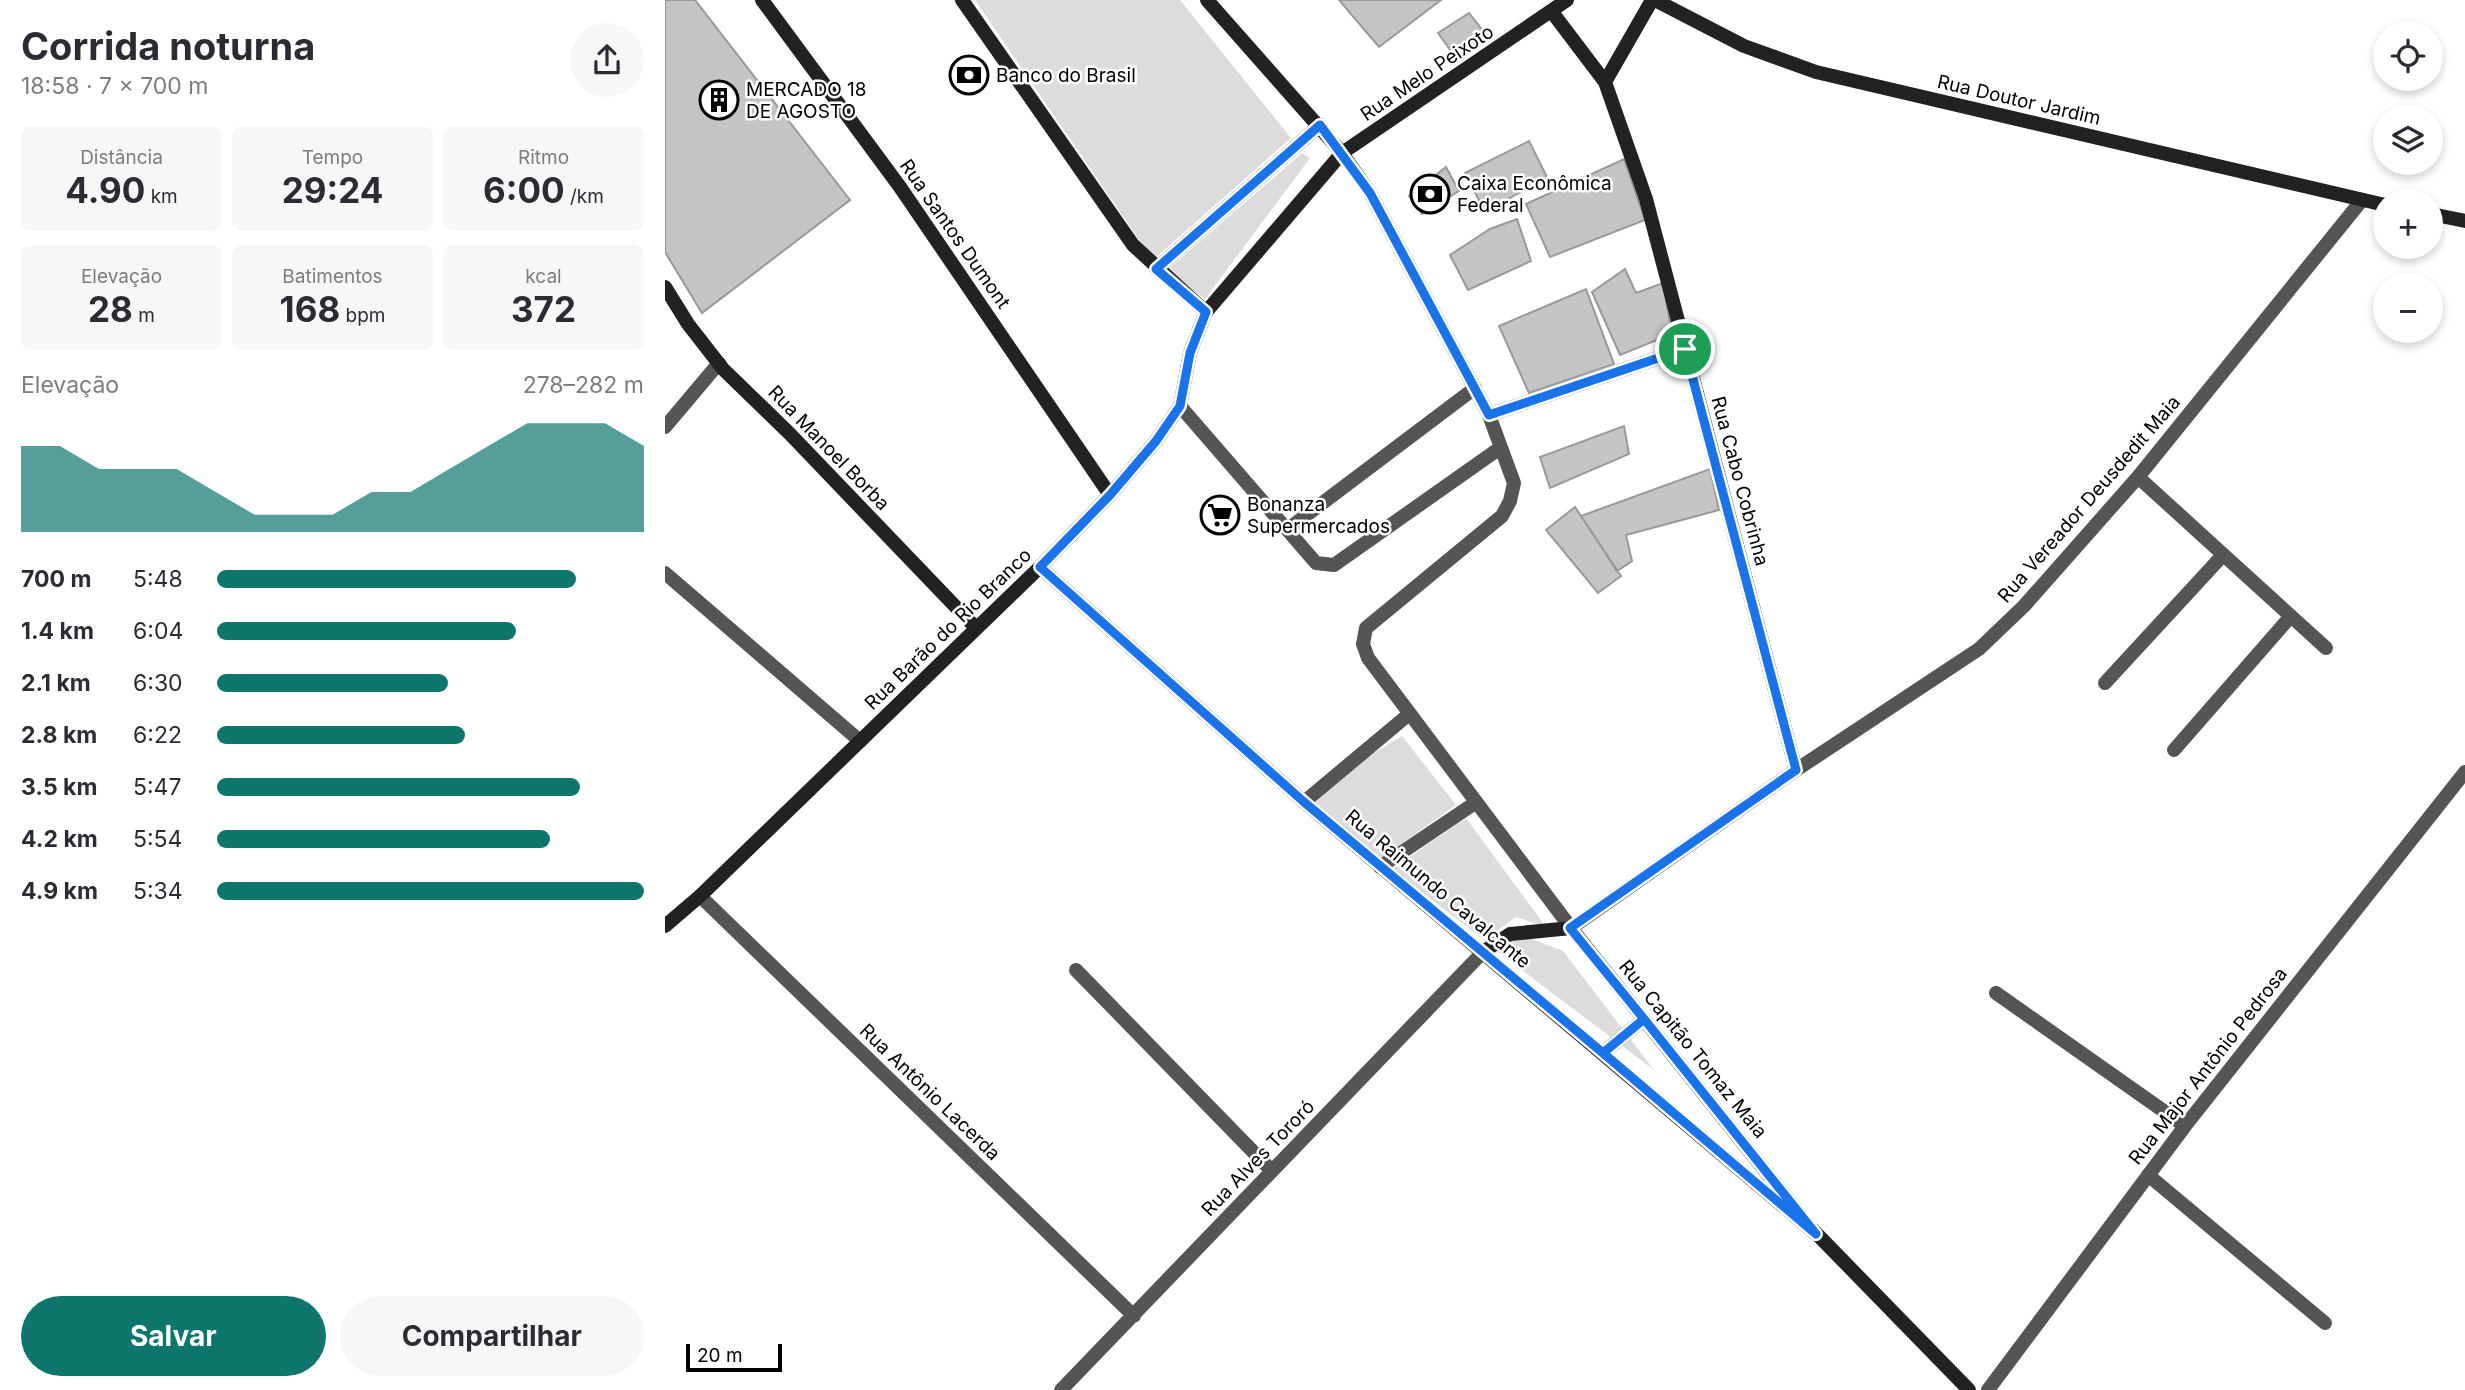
<!DOCTYPE html>
<html lang="pt">
<meta charset="utf-8">
<style>
:root{--surface:#fff;--page:#f7f7f7;--text:#2b2b33;--muted:#7c7c81;--accent:#0f766e}
body{margin:0;font-family:Inter,sans-serif;background:var(--page);color:var(--text);height:100vh;display:flex;flex-direction:column;font-size:26px;white-space:nowrap}
*{box-sizing:border-box;margin:0}
p{font-size:23px;color:var(--muted)}
.icon{flex:none;width:38px;height:38px;fill:none;stroke:currentColor;stroke-width:2;stroke-linecap:round;stroke-linejoin:round}
.map{position:relative;flex:1;overflow:hidden}
.sheet{display:flex;flex-direction:column;background:var(--surface);width:665px}
.sheet>*{flex:none}
.fabs{position:absolute;left:1708px;top:21px;display:grid;gap:14px}
.fabs a{display:grid;place-items:center;width:70px;height:70px;border-radius:50%;background:var(--surface);box-shadow:0 4px 10px #0003;font-size:35px}
.scale{position:absolute;left:21px;bottom:18px;width:96px;box-sizing:border-box;padding-left:7px;border:4px solid #000;border-top:0;font-size:19px;line-height:24px;white-space:nowrap;color:#000;-webkit-text-stroke:5px #fff;paint-order:stroke}
.pin{position:absolute;display:grid;place-items:center;width:60px;height:60px;color:#fff;margin:-30px;border:4px solid #fff;border-radius:50%;box-shadow:0 2px 7px #0007}
.round{display:grid;place-items:center;flex:none;width:74px;height:74px;border-radius:37px;background:var(--page)}
.headline{display:flex;align-items:center;justify-content:space-between;height:119px;padding:0 21px}
h1{font-size:38px;font-weight:700;line-height:52px}
.figures{display:grid;grid-template-columns:repeat(3,1fr);gap:10px;height:119px;padding:7px 21px}
.figures div{display:grid;align-content:center;border-radius:10px;background:var(--page);text-align:center}
.figures b{font-size:35px;font-weight:700}
.figures small{font-size:19px;font-weight:400}
.figures p{font-size:19px}
.chart{height:196px;padding:14px 21px}
.chart p{display:flex;justify-content:space-between}
.chart svg{width:100%;height:126px;margin-top:7px;fill:var(--accent);opacity:.7}
.button{display:flex;gap:14px;margin-top:auto;padding:14px 21px}
.button a{flex:1;height:80px;border-radius:42px;background:var(--accent);color:#fff;font-size:28px;font-weight:700;line-height:80px;text-align:center}
.button a+a{background:var(--page);color:var(--text)}
ul{padding:0 21px;list-style:none;font-size:23px}
li{display:grid;grid-template-columns:112px 84px 1fr;align-items:center;height:52px}
li i{height:18px;border-radius:9px;background:var(--accent)}
main{display:flex;flex:1;min-height:0}
.map>svg:first-child{display:block}
.green{fill:#dcdcdc}
.building{fill:#c4c4c4;stroke:#999;stroke-width:2}
.lines{fill:none;stroke-linecap:round;stroke-linejoin:round}
.lane{stroke:#555;stroke-width:14}
.street{stroke:#555;stroke-width:14}
.secondary{stroke:#222;stroke-width:14}
.route-casing{stroke:#fff;stroke-width:14}
.route{stroke:#1a73e8;stroke-width:9}
.labels{text-anchor:middle;dominant-baseline:central;stroke-width:5;stroke-linejoin:round;paint-order:stroke}
.street-label{font-size:19px;fill:#000;stroke:#fff}
.poi-label{font-size:19px;fill:#000;stroke:#fff;text-anchor:start}
</style>
<main>
<section class="sheet">
<div class="headline"><div><h1>Corrida noturna</h1><p>18:58 · 7 × 700 m</p></div><a class="round"><svg class="icon" aria-label="share" viewBox="0 0 24 24"><path d="M12 15V3M7 8l5-5 5 5M5 13v7h14v-7"/></svg></a></div>
<div class="figures">
<div><p>Distância</p><b>4.90<small> km</small></b></div>
<div><p>Tempo</p><b>29:24</b></div>
<div><p>Ritmo</p><b>6:00<small> /km</small></b></div>
</div>
<div class="figures">
<div><p>Elevação</p><b>28<small> m</small></b></div>
<div><p>Batimentos</p><b>168<small> bpm</small></b></div>
<div><p>kcal</p><b>372</b></div>
</div>
<div class="chart"><p><span>Elevação</span>278–282 m</p>
<svg viewBox="0 0 160 44" preserveAspectRatio="none"><path d="M0 44V14L10 14L20 22L30 22L40 22L50 30L60 38L70 38L80 38L90 30L100 30L110 22L120 14L130 6L140 6L150 6L160 14V44z"/></svg>
</div>
<ul>
<li><b>700 m</b>5:48<i style="width:84%"></i></li>
<li><b>1.4 km</b>6:04<i style="width:70%"></i></li>
<li><b>2.1 km</b>6:30<i style="width:54%"></i></li>
<li><b>2.8 km</b>6:22<i style="width:58%"></i></li>
<li><b>3.5 km</b>5:47<i style="width:85%"></i></li>
<li><b>4.2 km</b>5:54<i style="width:78%"></i></li>
<li><b>4.9 km</b>5:34<i style="width:100%"></i></li>
</ul>
<div class="button"><a>Salvar</a><a>Compartilhar</a></div>
</section>
<div class="map">
<svg width="1800" height="1390" viewBox="0 0 1800 1390">
<rect width="100%" height="100%" fill="#fff"/>
<path class="green" d="M310,0H515L626,138L488,260Z
M637,153L645,158L540,299L502,270Z
M737,736L791,805L715,859L651,802L677,772Z
M801,818L881,927L851,917L819,940L727,869Z
M854,934L898,951L989,1070L832,951Z"/>
<path class="building" d="M0,0H30L185,200L37,313L0,252Z
M674,0H776L714,47Z
M804,13L823,37L791,58L773,33Z
M864,141L882,177L820,212L800,173Z
M959,159L980,220L885,257L861,204Z
M781,167L794,191L757,214L744,196Z
M852,219L866,261L803,290L785,255L825,229Z
M960,269L971,293L998,283L1007,334L955,355L927,292Z
M921,289L949,364L864,393L834,326Z
M959,426L964,454L885,488L875,457Z
M1045,469L1054,510L961,535L967,561L952,571L916,516Z
M910,507L956,576L933,593L881,530Z"/>
<g class="lines">
<path class="lane" d="M639,802L743,715
M715,867L810,803"/>
<path class="street" d="M677,153L705,193L824,415L849,483L845,501L837,516L701,628L698,644L703,658L906,928
M515,406L651,563L669,565L835,448
M824,415L1020,349
M0,427L54,363
M1473,477L1661,648
M623,529L810,388
M0,573L195,741
M1440,683L1558,555
M1509,750L1626,616
M1131,770L1314,649L1359,606L1473,477L1697,200
M35,896L469,1316
M411,970L607,1171
M1331,993L1520,1126
M1483,1175L1660,1323
M396,1390L818,952
M1323,1390L1520,1126L1800,772"/>
<path class="secondary" d="M97,0L235,187L445,495
M297,0L468,245L541,312
M542,0L677,153
M990,0L1079,46L1151,72L1720,205
M940,82L987,0
M1766,214L1800,221
M491,269L655,125
M0,287L23,324L58,369L125,434L311,628
M375,567L639,802L1151,1234
M0,926L35,896L375,567L445,495L491,441L515,406L525,353L541,312L677,153L902,0
M906,928L1130,1208
M818,952L845,934L906,928L1131,770L981,199L940,82L887,12
M938,1053L979,1019
M1147,1229L1304,1390"/>
</g>
<g class="lines">
<defs>
<path id="route" d="M1020,349L824,415L705,193L655,125L491,269L541,312L525,353L515,406L491,441L445,495L375,567L639,802L938,1053L979,1019L1151,1234L938,1053L979,1019L905,928L1131,770L1020,349"/>
</defs>
<use href="#route" class="route-casing"/>
<use href="#route" class="route"/>
</g>
<defs>
<symbol id="bank-ring" viewBox="-11 -11 22 22"><circle r="9.5" fill="#fff" stroke="#000" stroke-width="1.5"/><path d="M-6-4H6V4H-6ZM0-2.3a2.3 2.3 0 1 0 0 4.6a2.3 2.3 0 1 0 0-4.6Z" fill="#000"/></symbol>
<symbol id="building-ring" viewBox="-11 -11 22 22"><circle r="9.5" fill="#fff" stroke="#000" stroke-width="1.5"/><path d="M-4-6H4V6H1V3H-1V6H-4ZM-2.5-4.3h1.7v1.8h-1.7ZM.8-4.3h1.7v1.8H.8ZM-2.5-1h1.7V.8h-1.7ZM.8-1h1.7V.8H.8Z" fill="#000"/></symbol>
<symbol id="supermarket-ring" viewBox="-11 -11 22 22"><circle r="9.5" fill="#fff" stroke="#000" stroke-width="1.5"/><path d="M-6-5.5h2.5l.6 2H6L4.5 2H-2.5L-4.4-4H-6ZM-1.5 3.2a1.3 1.3 0 1 0 .1 0ZM3 3.2a1.3 1.3 0 1 0 .1 0Z" fill="#000"/></symbol>
</defs>
<g fill-rule="evenodd">
<use href="#bank-ring" x="282" y="53" width="44" height="44"/>
<use href="#building-ring" x="32" y="78" width="44" height="44"/>
<use href="#bank-ring" x="743" y="172" width="44" height="44"/>
<use href="#supermarket-ring" x="533" y="493" width="44" height="44"/>
</g>
<g class="labels">
<g class="street-label">
<text transform="translate(762 73) rotate(-34)">Rua Melo Peixoto</text>
<text transform="translate(1354 100) rotate(13)">Rua Doutor Jardim</text>
<text transform="translate(290 234) rotate(55)">Rua Santos Dumont</text>
<text transform="translate(164 448) rotate(46)">Rua Manoel Borba</text>
<text transform="translate(1075 481) rotate(75)">Rua Cabo Cobrinha</text>
<text transform="translate(1424 499) rotate(-49)">Rua Vereador Deusdedit Maia</text>
<text transform="translate(283 629) rotate(-44)">Rua Barão do Rio Branco</text>
<text transform="translate(773 889) rotate(40)">Rua Raimundo Cavalcante</text>
<text transform="translate(1028 1049) rotate(51)">Rua Capitão Tomaz Maia</text>
<text transform="translate(1543 1066) rotate(-52)">Rua Major Antônio Pedrosa</text>
<text transform="translate(265 1092) rotate(44)">Rua Antônio Lacerda</text>
<text transform="translate(593 1158) rotate(-46)">Rua Alves Tororó</text>
</g>
<g class="poi-label">
<text x="331" y="75">Banco do Brasil</text>
<text x="81" y="89">MERCADO 18<tspan x="81" dy="22">DE AGOSTO</tspan></text>
<text x="792" y="183">Caixa Econômica<tspan x="792" dy="22">Federal</tspan></text>
<text x="582" y="504">Bonanza<tspan x="582" dy="22">Supermercados</tspan></text>
</g>
</g>
</svg>
<div class="fabs">
<a><svg class="icon" aria-label="locate" viewBox="0 0 24 24"><circle cx="12" cy="12" r="6"/><path d="M12 2v4M12 18v4M2 12h4M18 12h4"/></svg></a>
<a><svg class="icon" aria-label="layers" viewBox="0 0 24 24"><path d="M12 4l9 5-9 5-9-5zM3 14l9 5 9-5"/></svg></a>
<a>+</a>
<a>−</a>
</div>
<div class="scale">20 m</div>
<div class="pin" style="left:1020px;top:349px;background:#1e9e55"><svg class="icon" aria-label="arrive" viewBox="0 0 24 24"><path d="M6 21V4h12l-3 4 3 4H6"/></svg></div>
</div>
</main>
